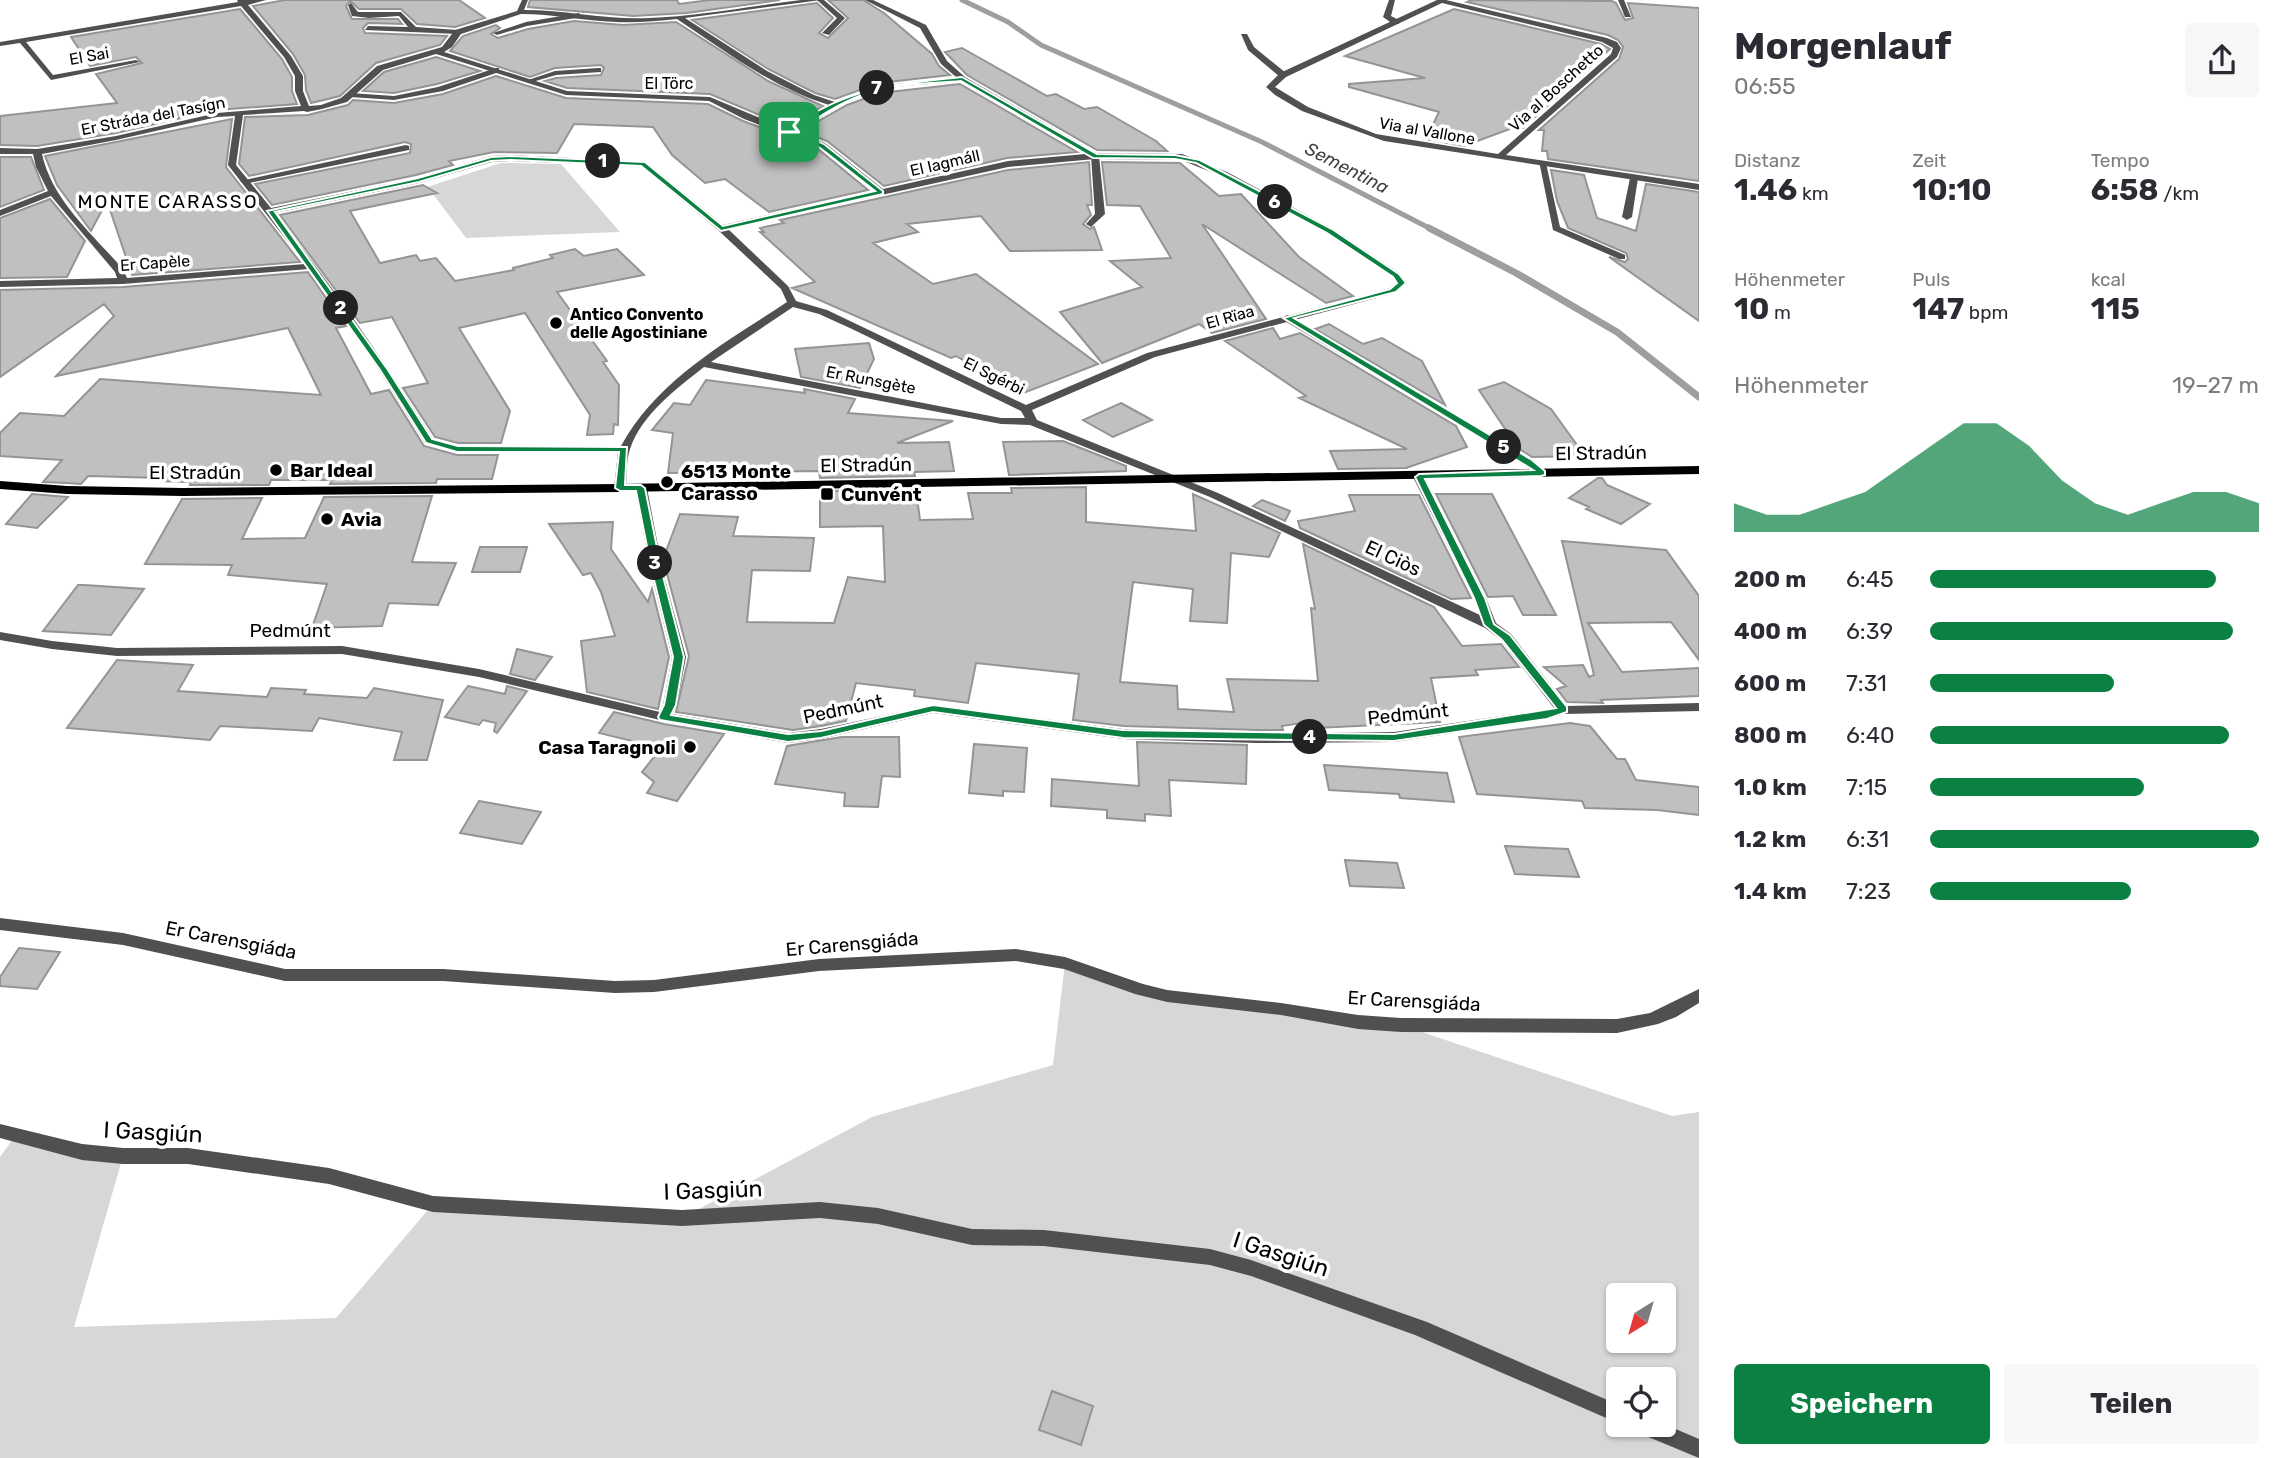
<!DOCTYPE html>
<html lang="de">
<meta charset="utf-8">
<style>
:root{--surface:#fff;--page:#f7f7f7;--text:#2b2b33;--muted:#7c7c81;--accent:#0b8043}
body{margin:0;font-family:Rubik,sans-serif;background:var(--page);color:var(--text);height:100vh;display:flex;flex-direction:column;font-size:26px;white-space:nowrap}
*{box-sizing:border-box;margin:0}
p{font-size:23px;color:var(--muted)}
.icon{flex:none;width:38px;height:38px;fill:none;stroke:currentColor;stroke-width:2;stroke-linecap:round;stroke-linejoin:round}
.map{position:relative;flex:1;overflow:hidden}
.sheet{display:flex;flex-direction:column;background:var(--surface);width:595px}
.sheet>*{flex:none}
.needle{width:46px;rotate:217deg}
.controls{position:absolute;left:1606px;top:1283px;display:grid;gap:14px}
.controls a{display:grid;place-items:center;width:70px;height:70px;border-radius:7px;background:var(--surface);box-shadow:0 2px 5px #0004;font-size:35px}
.pin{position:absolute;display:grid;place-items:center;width:60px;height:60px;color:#fff;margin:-30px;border-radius:14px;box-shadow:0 4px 10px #0006}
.km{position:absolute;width:35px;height:35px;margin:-18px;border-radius:50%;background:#222;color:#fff;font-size:19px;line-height:35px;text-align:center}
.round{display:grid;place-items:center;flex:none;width:74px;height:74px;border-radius:7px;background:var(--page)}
.head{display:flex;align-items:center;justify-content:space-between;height:119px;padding:0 35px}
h1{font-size:38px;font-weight:700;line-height:52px}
.stats{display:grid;grid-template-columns:repeat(3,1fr);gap:10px;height:119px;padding:7px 35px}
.stats div{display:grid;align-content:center}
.stats b{font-size:30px;font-weight:700}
.stats small{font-size:19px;font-weight:400}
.stats p{font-size:19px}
.chart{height:196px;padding:14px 35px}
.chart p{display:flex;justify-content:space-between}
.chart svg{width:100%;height:126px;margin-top:7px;fill:var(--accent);opacity:.7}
.action{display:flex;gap:14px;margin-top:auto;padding:14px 35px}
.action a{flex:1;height:80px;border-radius:7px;background:var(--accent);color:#fff;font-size:28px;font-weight:700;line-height:80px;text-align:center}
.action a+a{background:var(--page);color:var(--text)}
ul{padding:0 35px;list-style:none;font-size:23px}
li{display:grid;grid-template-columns:112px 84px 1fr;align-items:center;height:52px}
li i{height:18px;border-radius:9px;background:var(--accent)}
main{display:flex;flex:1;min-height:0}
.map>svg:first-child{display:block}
.green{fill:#d7d7d7;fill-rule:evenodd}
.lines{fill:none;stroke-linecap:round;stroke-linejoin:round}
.stream-far1{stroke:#9e9e9e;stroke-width:5}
.stream{stroke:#9e9e9e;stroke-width:7}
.building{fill:#c0c0c0;stroke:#949494;stroke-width:2}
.service{fill:#505050;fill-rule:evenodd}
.minor{fill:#505050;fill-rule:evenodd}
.primary{fill:#000;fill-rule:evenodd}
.route{fill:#0b8043;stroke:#fff;stroke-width:2;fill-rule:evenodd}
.poi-dot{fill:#000;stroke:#fff;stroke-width:2.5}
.labels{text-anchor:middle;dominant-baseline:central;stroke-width:7;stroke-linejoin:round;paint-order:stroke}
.far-street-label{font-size:16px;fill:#000;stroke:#fff}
.far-poi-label{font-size:16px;font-weight:bold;fill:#000;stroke:#fff;text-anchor:start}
.far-water-label{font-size:18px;font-style:italic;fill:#3f3f3f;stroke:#fff}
.far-quarter-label{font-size:19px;letter-spacing:2px;fill:#000;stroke:#fff}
.street-label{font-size:19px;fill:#000;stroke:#fff}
.poi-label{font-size:19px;font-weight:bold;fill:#000;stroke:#fff;text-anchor:start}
.near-street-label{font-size:23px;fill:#000;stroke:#fff}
</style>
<main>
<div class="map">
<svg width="1699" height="1458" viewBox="0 0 1699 1458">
<rect width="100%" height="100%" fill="#fff"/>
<path class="green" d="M501,163L561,164L620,232L466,238L433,194L437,193L427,187Z
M1065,963L1141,990L1401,1025L1672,1116L1699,1112V1458H0V1157L16,1135L123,1156L74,1327L336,1318L433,1204L682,1218L872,1117L1053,1065ZM1619,1295H1664V1340H1619ZM1619,1379H1664V1424H1619Z"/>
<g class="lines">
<path class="stream-far1" d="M962,0L1008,22L1041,45L1262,142L1433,230"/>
<path class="stream" d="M1429,228L1516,273L1617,332L1699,397"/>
</g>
<path class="building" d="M285,0H459L485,18L455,27L417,24L401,9H359L350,1L346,6L352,19H398L402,24L368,23L363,28L365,33L447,36L440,45L376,63L340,96L311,103L306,90L305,75L293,54L253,6Z
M530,0H677L679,4L710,0H780L687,13L633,16L528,7Z
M828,0H863L884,13L932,54L939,66L950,75L879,83L835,99L815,93L768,69L692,20L817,3L833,18L819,33L828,38L848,18Z
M1472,0L1612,1L1616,3L1625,20L1633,18L1628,3L1699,8V181L1548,159L1547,151H1542L1544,130H1539L1619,59L1623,47L1618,40L1608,35L1467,2Z
M240,9L282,59L292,77V91L297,104L216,110L116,133L37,146L0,145V116L117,103L96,74L142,63L136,57L90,66L71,37Z
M1454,9L1601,44L1610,49L1523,128L1515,127L1464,146L1426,139L1439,112L1349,87V84L1425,78L1345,56Z
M574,21L623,25L676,22L768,81L823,106L788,127L710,94L567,88L545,81L556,78L601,75L604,68L601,65L555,68L530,77L450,51L463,36L496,25L500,28L491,34L498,38L528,29Z
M962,48L1047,96L1056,94L1084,109L1097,107L1156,141L1167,151L1097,150L967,75L945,52Z
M436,57L480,71L437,84L394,93L363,91L384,72Z
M496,76L566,98L708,104L743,121L818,149L868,190L769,212L725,179L705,183L672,155L653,127L574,124L557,153L494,152L449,161L453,165L416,175L272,205L255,184L410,153L411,144L405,142L249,176L239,164L245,117L308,115L348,105L353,100L394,103L443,94Z
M960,84L1077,152L1007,158L884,186L827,141L801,131L847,105L880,93Z
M232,119L226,167L300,262L132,275L107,201L91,231L57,185L45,156Z
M0,157H31L44,190L0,207Z
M1089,162L1092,205H1087L1091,215L1083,224L1090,229L1094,227L1102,250L1010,251L981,216L907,224L918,232L873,243L933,284L976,274L1098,364L1021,394L956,356L951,358L792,288L815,282L760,232H764L760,228L784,223L780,220L1008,170Z
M1102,162L1180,163L1219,196L1241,194L1299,257L1353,296L1326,303L1202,224L1266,319L1212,333L1199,324L1102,363L1060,312L1142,287L1110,261L1171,258L1140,206L1107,205Z
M1551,170L1584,175L1597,218L1636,231L1646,184L1699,192V321L1609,257L1625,262L1628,259L1626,253L1568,228L1557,201Z
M423,185L437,193L350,211L380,263L416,255L420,261L436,258L455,281L514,270L513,268L553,258L550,255L575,249L584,256L617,249L644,275L557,292L607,361L603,362L619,385L618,425L614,424L613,434L587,435L590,415L525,313L459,328L510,411L501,443H458L435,437L403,388L428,383L392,317L360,323L280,215Z
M50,199L85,241L67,277L0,278V218Z
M308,272L346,326L336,328L371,394L389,390L424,446L457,455H498L492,479H437L436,483L330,484L332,480H271L269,485H190L191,482L158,481L160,478L88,476L81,484L67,483L43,482L62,460L0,456V433L20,413L64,416L100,379L321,395L288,328L56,376L114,316L104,304L0,377V290L123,287Z
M1329,324L1363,344L1382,338L1422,361L1445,405L1315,329Z
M1273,328L1280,339L1300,333L1456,426L1467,447L1406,468L1338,469L1330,451L1407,449L1299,398L1306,396L1225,341Z
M869,343L874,359L860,388L801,377L795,349Z
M706,380L805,393L804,389L855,399L848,413L953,421L897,443L949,442L954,471L914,472L915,476L820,478L819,471L668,473L673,433L652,430L674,403L690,405Z
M1504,382L1551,409L1585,456L1532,457L1518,448L1479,390Z
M1121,403L1152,420L1113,437L1083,420Z
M1063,441L1126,466V471L1009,475L1003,442Z
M1598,478H1602L1607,485L1650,504L1621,524L1586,509L1589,507L1569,498Z
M1086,487V522L1196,531L1193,494L1280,533L1269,557L1231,553L1227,623L1190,621L1193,589L1133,582L1120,682L1177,686L1178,709L1234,712L1227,679L1318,681L1311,608L1315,609L1303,544L1434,607L1462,646L1501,644L1519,667L1475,670L1478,675L1431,678L1440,722L1316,728L1314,721L1282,726L1283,730H1257L1124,726L1073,720L1079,674L976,663L968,703L914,696L915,690L856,683L846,721L821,726L793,730L676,712L689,656L663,559L680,514L738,517L733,536L814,538L810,571L752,570L747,622L834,623L848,577L885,582L883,526L820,527V491L916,490L920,520L973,519L968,493H1012L1011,488Z
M32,494L68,497L37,528L6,524Z
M1436,494H1492L1556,615H1523L1513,596L1488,597Z
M1349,495H1419L1471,598L1451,599L1300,528L1298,521L1355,511Z
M432,496L412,562L456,563L438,605L389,603L382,626L312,628L327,584L228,575L232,565L145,564L182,499L262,498L242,539L305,538L324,497Z
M1262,500L1290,511L1285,521L1253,506Z
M613,522L611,549L648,602L652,589L669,657L658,709L587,692L581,641L615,636L601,592L591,573L583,575L549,524Z
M1562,541L1666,550L1699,596V660L1671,622L1588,623L1622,672L1699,668V696L1601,700L1603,703L1567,702L1557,689L1566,686L1544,667L1583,665L1589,677L1594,675Z
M480,547H527L520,572H472Z
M78,585H84L144,589L111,635L43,631Z
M517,649L552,657L535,680L510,674Z
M117,660L193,665L178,691L267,697L271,688L306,690L304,694L367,698L374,688L443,700L427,760H394L402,732L319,718L312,731L220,726L210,740L67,728Z
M468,686L505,694L507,686L527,691L497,733L494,731L496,723L483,720L479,725L445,717Z
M614,712L664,724L724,734L677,801L647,793L654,782L642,772L661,748L599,733Z
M1570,723L1590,726L1617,759H1625L1636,780L1699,787V815L1657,810L1585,808L1582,801L1477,794L1459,737Z
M842,737H899L900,777L882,776L878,807L844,806L845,793L775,784L787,746Z
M1137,742L1247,745L1246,784L1169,780L1171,816L1145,814V821L1107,818V810L1051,806L1052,779L1139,786Z
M974,744L1027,748L1024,792L1003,791V796L969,793Z
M1324,765L1447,773L1454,802L1400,798L1399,794L1329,790Z
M479,801L541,812L522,844L460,833Z
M1505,846L1568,849L1579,877L1515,874Z
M1345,860L1397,863L1404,888L1350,886Z
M19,948L60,952L37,989L0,986V977Z
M1052,1391L1093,1406L1081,1445L1039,1430Z"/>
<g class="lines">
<path class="service" d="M817,0H824L845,18L829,35L822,33L837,18Z
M1389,0H1395L1391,16L1399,20V24H1393L1383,17Z
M1618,0H1624L1631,17H1625Z
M351,3L358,12H401L416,27L458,30L462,32L458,34L365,30L368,26L408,27L399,16L369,18L352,16L348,5Z
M579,13L582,17L527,26L497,35L493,33L526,22Z
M1241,34H1247L1254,47L1286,73V77H1280L1248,50Z
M496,68H499V72L443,91L394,100L350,97L346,95L350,93L394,96L438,87Z
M598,68H601V72L556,75L529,83L525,81L555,71Z
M406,145L409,146V150L244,184L240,181Z
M1095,153L1099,156L1105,214L1091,227L1086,224L1095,214L1091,156Z
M1539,161L1546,163L1560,227L1625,255V259H1619L1553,230Z
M1634,175L1638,178L1632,217L1627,220L1622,217L1630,178Z
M1287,315L1522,453L1547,473L1545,475H1537L1514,457L1283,320L1282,318Z"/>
<path class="minor" d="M237,0H266L248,5L291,56L303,76V91L309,106L321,105L341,98L377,66L442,47L455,30L517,11L522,0H528L524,10C566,10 607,20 649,18C699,16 751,6 801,0H821L685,18L767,71L814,95L835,102L879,86L956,77L941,64L920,28L865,0H873L926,25L947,61L965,77L1096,153L1182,154L1227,172L1333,229L1399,273L1407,283L1396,292L1373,299L1155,357L1032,410L1037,420L1218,493L1480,615L1474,598L1413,477L1419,474L1423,475L1486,598L1496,623L1511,634L1567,706L1699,703V711L1564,714L1547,719L1394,742L1257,743L1123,739L933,713L821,739L788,743L664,721L479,677L342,654L117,656L52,649L0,640V632L52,641L117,648L342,646L479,669L660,712L663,705L672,657L651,572L635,488L641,485L647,488L663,572L686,657L677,705L672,714L788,733L821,729L933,705L1123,729L1257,733L1394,732L1554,708L1501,640L1485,628L1210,497L1030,425L1001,424L704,367C676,389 642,414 630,449C626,462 627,475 626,488L620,491L614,488L618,452H457L425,443L379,370L309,269L123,284L0,287V281L117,278L115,272L51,196L0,216V210L48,191L36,167L33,154H0V148L37,149L116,136L217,113L301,106L295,91V76L284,57L241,6L26,42L53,75L136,60L140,62L51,80L20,43L0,46V42L238,2ZM521,14C553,14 584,21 616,22C636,23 657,21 677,19C725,51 773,88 829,105L788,130L710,97L567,91L444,52L452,47L461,34ZM436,54L566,95L709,101L744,119L819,147L874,191L723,225L646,162L511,155L491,156L417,178L271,208L236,165L243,115L304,111L307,112L322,109L347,102L383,70ZM961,81L1085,154L1008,161L883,189L825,143L795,132C822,116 848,98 879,90C905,84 933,85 961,81ZM235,116L228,165L305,264L127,278L123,269C93,235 52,200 42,154L116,140L217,117ZM1095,159L1181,160L1221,176L1327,233L1393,277L1397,282L1390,288L1367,295L1147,353L1026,405L827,310L796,301L788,286L728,229L1008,167ZM511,161L641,166L718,230L781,289L787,302C725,343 658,379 621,446H458L433,439C384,361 332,285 275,213L419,183L492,162ZM793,307L819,314L852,329L1021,411L1025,418H1001L711,362Z
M1437,0H1446L1607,38L1617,42L1621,48L1617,57L1506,155L1699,184V190L1384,141L1302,111L1275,95L1266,87L1280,73ZM1442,3L1602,42L1613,48L1611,54L1498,154L1376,134L1308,107L1275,87L1286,77Z
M0,918L123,933L285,969H443L615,981L654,980L819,959L1016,949L1065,957L1143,984L1167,990L1281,1003L1358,1015L1401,1018L1617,1019L1650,1013L1699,989V1003L1676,1017L1658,1024L1617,1033L1401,1032L1358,1029L1281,1015L1167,1002L1135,994L1064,969L1016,961L819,971L654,992L615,993L443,981H285L123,945L0,930Z
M0,1124L82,1144L123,1148H188L329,1168L433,1196L682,1210L820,1202L878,1208L972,1229L1044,1230L1210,1249L1251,1260L1427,1322L1619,1405L1620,1424L1415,1335L1251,1276L1210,1265L1044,1246L972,1245L878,1224L820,1218L682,1226L433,1212L329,1184L188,1164H123L82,1160L0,1138Z
M1631,1424H1664L1699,1439V1458L1634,1431Z"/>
<path class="primary" d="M1699,466V474L620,492L183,496L67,494L0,489V481L67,486L183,488L620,484Z"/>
</g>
<path class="route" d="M962,77L1097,154L1175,155L1200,160L1332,229L1399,274L1406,283L1396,292L1294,318L1532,460L1545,471V475L1541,476L1425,479L1485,598L1494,624L1510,635L1567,707V712L1547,719L1394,741L1123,738L933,712L821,738L788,742L660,720L658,717L664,705L673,657L652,572L636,491H620L615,488L619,452H457L426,443L380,370L267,211L418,178L491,157L511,156L645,162L723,226L875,191L819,147L786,132C842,88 894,84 962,77ZM961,81L1093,158L1175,159L1196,163L1327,233L1393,277L1397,283L1390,289L1283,318L1533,470L1419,474L1415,477L1474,598L1484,625L1502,640L1556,708L1394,734L1123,730L933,705L821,731L788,734L671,715L676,705L684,657L662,572L645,488L641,485H625L627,447L458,446L432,439L388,370L275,212L419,182L491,161L511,160L641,166L721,231L883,194V191L824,144L795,132C817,118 838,104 862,95C893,83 929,84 961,81Z"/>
<g class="poi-dot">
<circle cx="556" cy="323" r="7"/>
<circle cx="276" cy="470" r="7"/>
<circle cx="667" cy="482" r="7"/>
<rect x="820" y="487" width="14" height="14" rx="3.5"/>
<circle cx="327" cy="519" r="7"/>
<circle cx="690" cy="747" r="7"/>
</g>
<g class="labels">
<g class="far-street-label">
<text transform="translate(89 56) rotate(-10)">El Sai</text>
<text x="669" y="83">El Törc</text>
<text transform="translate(1556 88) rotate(-42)">Via al Boschetto</text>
<text transform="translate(153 116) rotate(-11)">Er Stráda del Tasígn</text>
<text transform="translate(1427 131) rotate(10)">Via al Vallone</text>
<text transform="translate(945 163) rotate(-13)">El Iagmáll</text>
<text transform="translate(155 263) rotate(-4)">Er Capèle</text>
<text transform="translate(1230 317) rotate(-16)">El Rïaa</text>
<text transform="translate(994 376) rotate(26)">El Sgérbi</text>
<text transform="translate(871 380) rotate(11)">Er Runsgète</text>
</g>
<g class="far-poi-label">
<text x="570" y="314">Antico Convento<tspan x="570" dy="18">delle Agostiniane</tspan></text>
</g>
<g class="far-water-label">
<text transform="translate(1347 168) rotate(27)">Sementina</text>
</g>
<g class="far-quarter-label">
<text x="168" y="201">MONTE CARASSO</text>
</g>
<g class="street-label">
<text transform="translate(1601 453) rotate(-1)">El Stradún</text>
<text transform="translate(866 465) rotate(-1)">El Stradún</text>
<text x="195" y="472">El Stradún</text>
<text transform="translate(1393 558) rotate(25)">El Ciòs</text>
<text x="290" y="630">Pedmúnt</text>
<text transform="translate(843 709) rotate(-12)">Pedmúnt</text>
<text transform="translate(1408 714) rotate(-6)">Pedmúnt</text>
<text transform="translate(231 940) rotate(11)">Er Carensgiáda</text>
<text transform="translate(852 944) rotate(-5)">Er Carensgiáda</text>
<text transform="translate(1414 1001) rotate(3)">Er Carensgiáda</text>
</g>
<g class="poi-label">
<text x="290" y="470">Bar Ideal</text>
<text x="681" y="471">6513 Monte<tspan x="681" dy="22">Carasso</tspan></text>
<text x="841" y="494">Cunvént</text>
<text x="341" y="519">Avia</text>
<text x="676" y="747" text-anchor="end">Casa Taragnoli</text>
</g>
<g class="near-street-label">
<text transform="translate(153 1132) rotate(3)">I Gasgiún</text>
<text transform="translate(713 1190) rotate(-2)">I Gasgiún</text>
<text transform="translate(1281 1254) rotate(18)">I Gasgiún</text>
</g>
</g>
</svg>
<div class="controls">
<a><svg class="needle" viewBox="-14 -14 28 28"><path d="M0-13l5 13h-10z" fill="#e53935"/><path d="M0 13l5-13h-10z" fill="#7c7c81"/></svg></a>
<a><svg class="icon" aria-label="locate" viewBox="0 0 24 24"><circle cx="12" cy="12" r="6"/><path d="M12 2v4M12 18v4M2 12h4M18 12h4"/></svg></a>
</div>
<div class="pin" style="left:789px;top:132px;background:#1e9e55"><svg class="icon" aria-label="arrive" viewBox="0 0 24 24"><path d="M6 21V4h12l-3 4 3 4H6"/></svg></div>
<b class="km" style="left:603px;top:161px">1</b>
<b class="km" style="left:341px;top:308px">2</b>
<b class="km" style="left:655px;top:563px">3</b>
<b class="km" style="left:1310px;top:737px">4</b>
<b class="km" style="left:1504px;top:447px">5</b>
<b class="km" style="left:1275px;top:202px">6</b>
<b class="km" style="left:877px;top:88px">7</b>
</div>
<section class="sheet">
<div class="head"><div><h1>Morgenlauf</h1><p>06:55</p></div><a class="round"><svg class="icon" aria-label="share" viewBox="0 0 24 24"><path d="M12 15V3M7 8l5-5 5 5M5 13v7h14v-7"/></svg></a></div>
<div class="stats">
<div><p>Distanz</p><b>1.46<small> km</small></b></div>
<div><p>Zeit</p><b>10:10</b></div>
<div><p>Tempo</p><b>6:58<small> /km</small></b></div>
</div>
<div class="stats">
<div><p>Höhenmeter</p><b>10<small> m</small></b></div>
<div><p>Puls</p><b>147<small> bpm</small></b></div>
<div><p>kcal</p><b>115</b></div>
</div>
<div class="chart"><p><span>Höhenmeter</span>19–27 m</p>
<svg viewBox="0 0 160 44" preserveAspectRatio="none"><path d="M0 44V34L10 38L20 38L30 34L40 30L50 22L60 14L70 6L80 6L90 14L100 26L110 34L120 38L130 34L140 30L150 30L160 34V44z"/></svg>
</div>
<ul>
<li><b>200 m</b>6:45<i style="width:87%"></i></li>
<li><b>400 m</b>6:39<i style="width:92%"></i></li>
<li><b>600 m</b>7:31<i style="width:56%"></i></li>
<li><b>800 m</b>6:40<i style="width:91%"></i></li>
<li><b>1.0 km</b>7:15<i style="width:65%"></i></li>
<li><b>1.2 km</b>6:31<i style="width:100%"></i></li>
<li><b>1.4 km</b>7:23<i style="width:61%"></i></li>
</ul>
<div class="action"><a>Speichern</a><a>Teilen</a></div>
</section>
</main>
